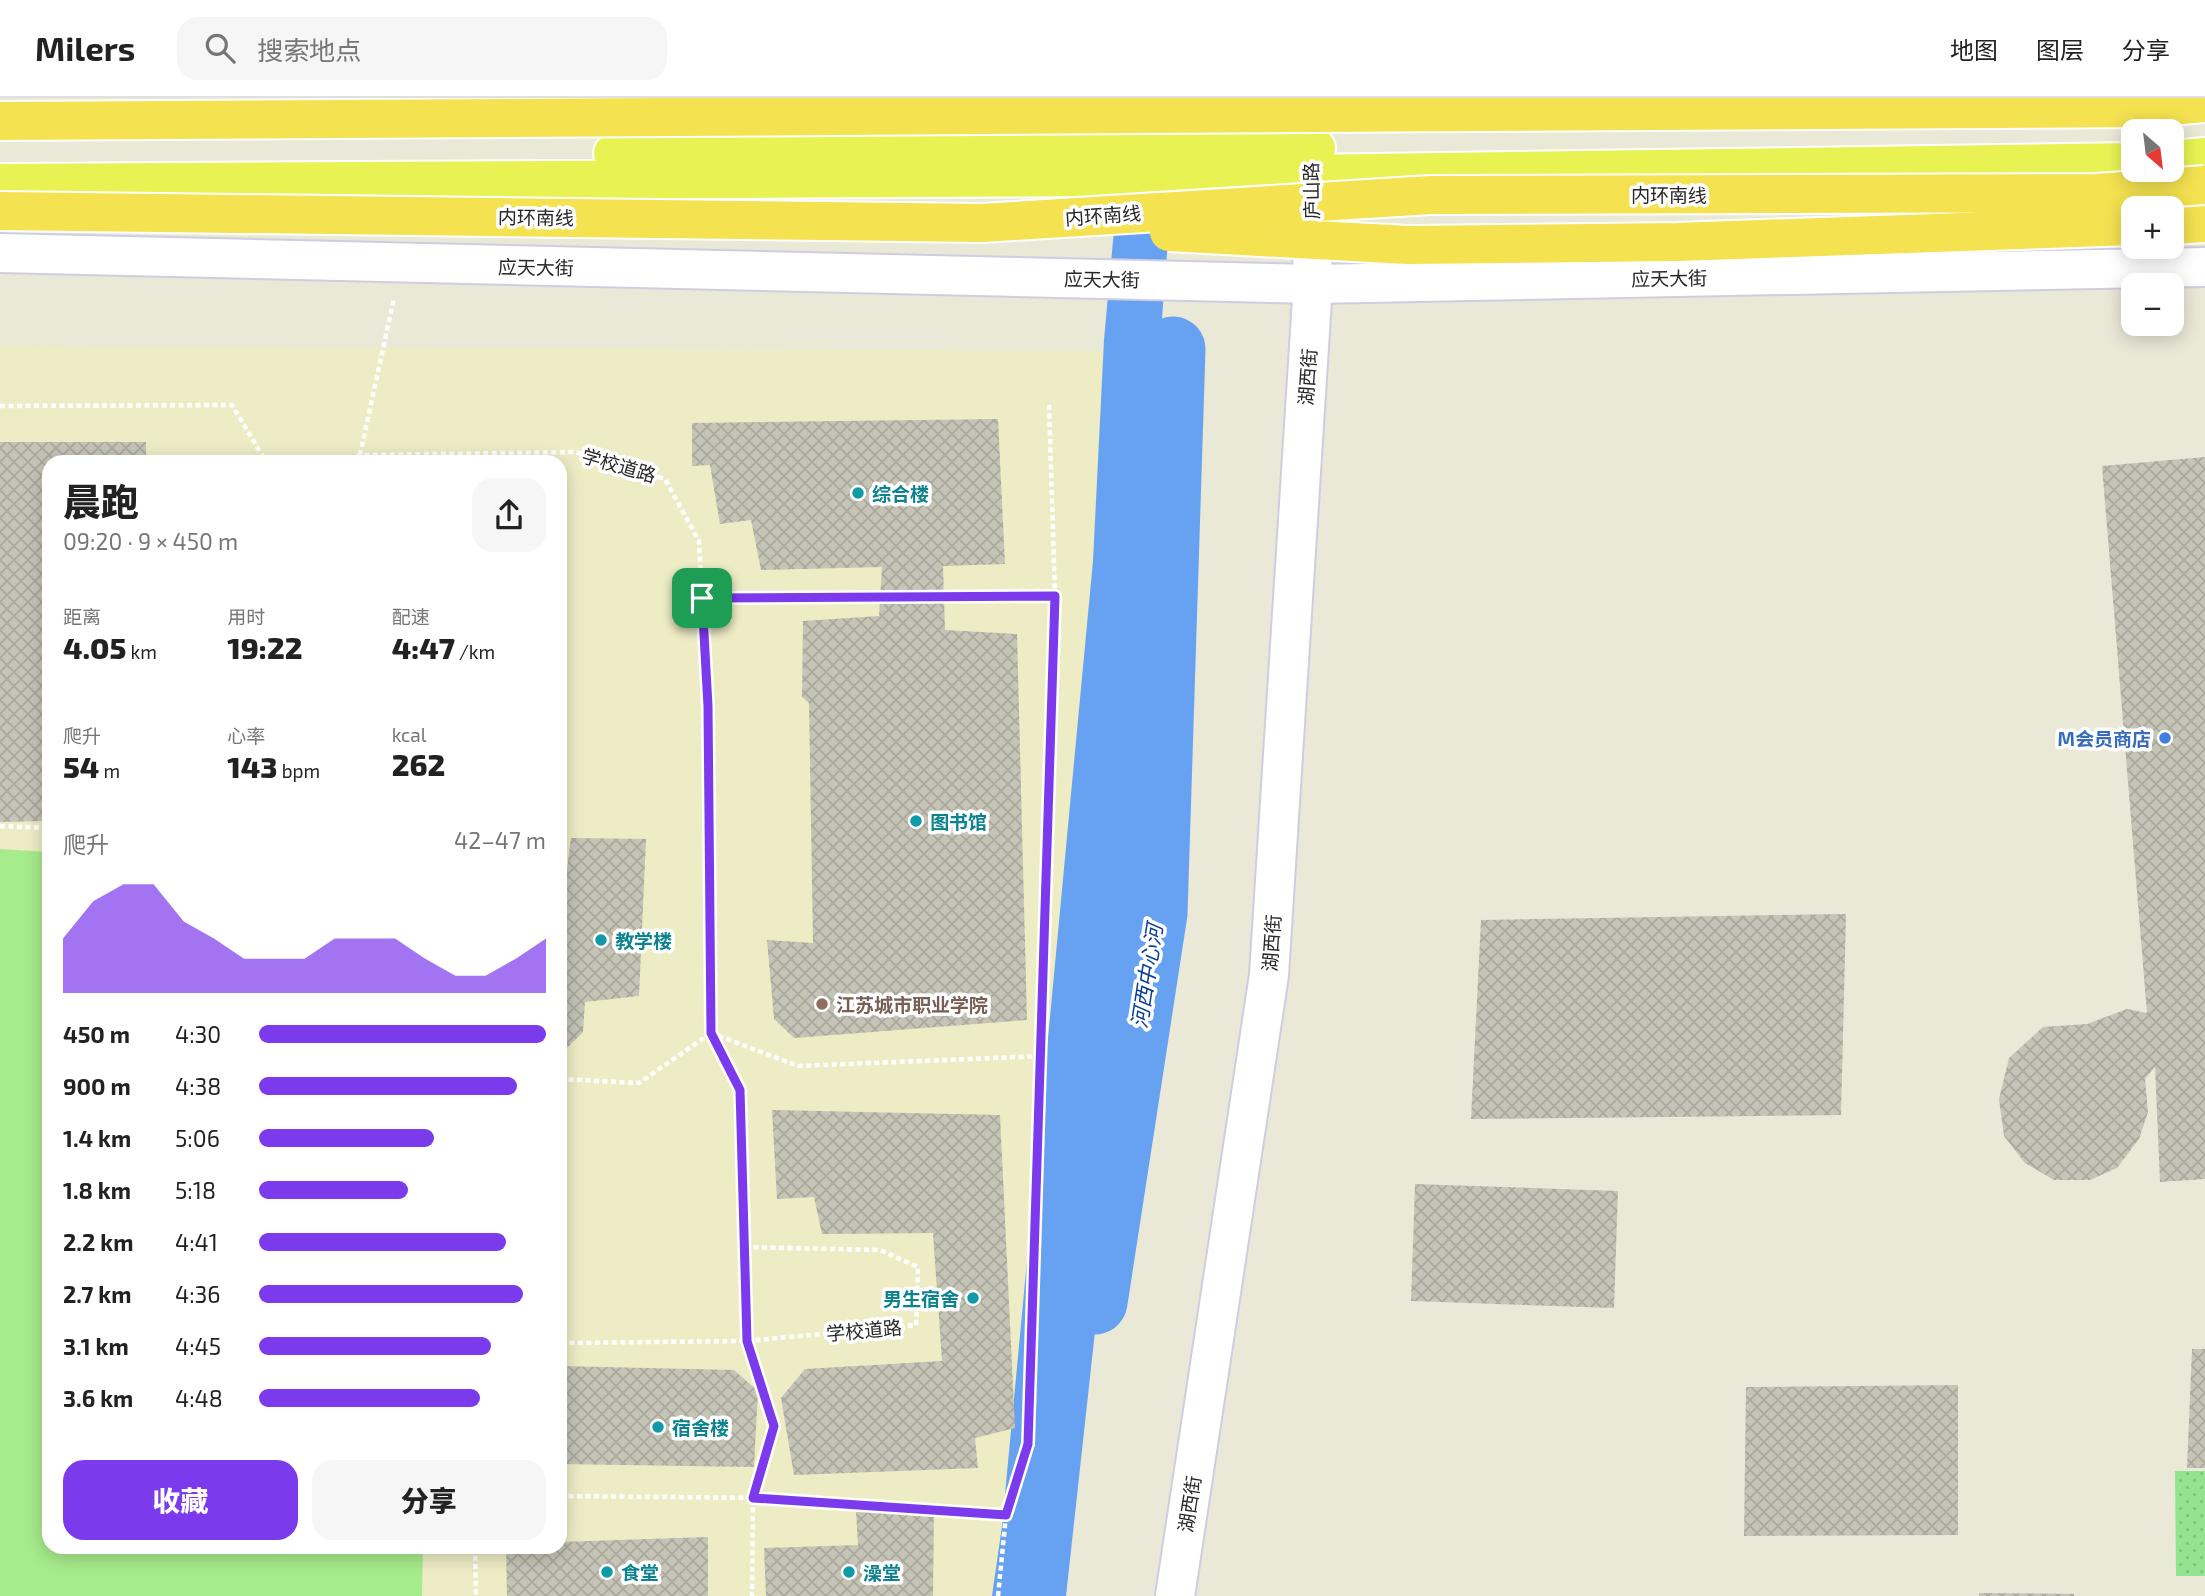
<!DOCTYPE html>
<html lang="zh">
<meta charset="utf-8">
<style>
:root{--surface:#fff;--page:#f6f6f6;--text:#222;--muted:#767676;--line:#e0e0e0;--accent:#7c3aed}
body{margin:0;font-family:"Exo 2","Noto Sans SC",sans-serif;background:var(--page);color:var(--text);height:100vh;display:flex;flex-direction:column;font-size:26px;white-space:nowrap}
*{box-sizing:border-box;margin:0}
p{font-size:23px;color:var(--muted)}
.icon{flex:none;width:38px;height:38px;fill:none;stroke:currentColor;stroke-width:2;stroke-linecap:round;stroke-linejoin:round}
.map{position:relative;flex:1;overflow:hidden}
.panel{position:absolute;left:42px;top:357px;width:525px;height:1099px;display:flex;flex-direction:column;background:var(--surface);border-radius:21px;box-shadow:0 4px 18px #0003}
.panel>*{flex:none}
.needle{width:46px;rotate:152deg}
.controls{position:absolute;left:2121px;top:21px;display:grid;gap:14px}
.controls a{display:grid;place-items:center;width:63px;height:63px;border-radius:14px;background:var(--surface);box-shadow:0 4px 18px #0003;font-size:35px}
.pin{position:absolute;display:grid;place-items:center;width:60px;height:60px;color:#fff;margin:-30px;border-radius:14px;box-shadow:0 4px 10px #0006}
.round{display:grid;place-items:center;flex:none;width:74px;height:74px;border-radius:21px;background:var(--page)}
.headline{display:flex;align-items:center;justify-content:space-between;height:119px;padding:0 21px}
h1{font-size:38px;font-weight:800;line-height:52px}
.figures{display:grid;grid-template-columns:repeat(3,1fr);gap:10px;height:119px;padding:7px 21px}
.figures div{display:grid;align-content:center}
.figures b{font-size:30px;font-weight:800}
.figures small{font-size:19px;font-weight:400}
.figures p{font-size:19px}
.chart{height:196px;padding:14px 21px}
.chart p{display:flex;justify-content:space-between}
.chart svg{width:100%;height:126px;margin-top:7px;fill:var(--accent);opacity:.7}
.cta{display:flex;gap:14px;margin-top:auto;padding:14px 21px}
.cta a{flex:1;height:80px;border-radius:21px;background:var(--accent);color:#fff;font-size:28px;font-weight:800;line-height:80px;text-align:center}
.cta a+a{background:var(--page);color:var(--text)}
ul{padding:0 21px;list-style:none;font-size:23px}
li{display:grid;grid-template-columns:112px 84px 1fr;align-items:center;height:52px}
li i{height:18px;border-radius:9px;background:var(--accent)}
header{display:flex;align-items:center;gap:42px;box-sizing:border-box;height:98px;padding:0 35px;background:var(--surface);border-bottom:2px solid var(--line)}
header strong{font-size:33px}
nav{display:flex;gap:38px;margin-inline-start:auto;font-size:24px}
.search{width:490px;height:63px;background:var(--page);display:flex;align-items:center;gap:18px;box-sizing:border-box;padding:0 24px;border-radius:21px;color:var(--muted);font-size:26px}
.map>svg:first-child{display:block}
.education{fill:#edecc5;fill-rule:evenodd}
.park{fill:url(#park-dots)}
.pitch{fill:#a6eb8c}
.water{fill:#66a2f1}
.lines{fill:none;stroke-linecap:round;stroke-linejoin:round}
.river{stroke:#66a2f1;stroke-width:65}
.building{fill:url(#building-cross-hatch)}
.tertiary-casing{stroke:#cfcde1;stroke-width:42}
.secondary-casing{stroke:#cfcde1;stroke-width:42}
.primary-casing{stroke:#fff;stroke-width:42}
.trunk-casing{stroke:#fff;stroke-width:42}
.path{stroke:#fff;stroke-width:4.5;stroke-dasharray:5 3.5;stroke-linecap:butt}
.tertiary{stroke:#fff;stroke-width:38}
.secondary{stroke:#fff;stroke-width:38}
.primary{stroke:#e8f353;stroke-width:38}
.trunk{stroke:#f4e250;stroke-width:38}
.trunk-bridge-casing{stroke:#fff;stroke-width:42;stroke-linecap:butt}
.trunk-bridge{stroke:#f4e250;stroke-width:38}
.route-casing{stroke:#fff;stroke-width:14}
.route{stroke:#7c3aed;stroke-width:9}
.culture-dot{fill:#0f9aa8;stroke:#fff;stroke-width:2.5}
.shop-dot{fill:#3f7fe0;stroke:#fff;stroke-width:2.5}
.education-dot{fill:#8d6e63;stroke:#fff;stroke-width:2.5}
.labels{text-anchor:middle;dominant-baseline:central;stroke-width:7;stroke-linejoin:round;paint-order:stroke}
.street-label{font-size:19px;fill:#272727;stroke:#fff}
.culture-label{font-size:19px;font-weight:bold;fill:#0d838f;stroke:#fff;text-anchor:start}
.shop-label{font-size:19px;font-weight:bold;fill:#366cbe;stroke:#fff;text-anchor:end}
.education-label{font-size:19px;font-weight:bold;fill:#785e54;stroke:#fff;text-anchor:start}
.water-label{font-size:21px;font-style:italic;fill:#0a3c98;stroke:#fff}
</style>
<header>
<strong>Milers</strong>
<div class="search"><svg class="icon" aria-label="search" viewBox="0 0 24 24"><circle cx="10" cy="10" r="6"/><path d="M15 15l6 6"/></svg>搜索地点</div>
<nav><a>地图</a><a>图层</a><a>分享</a></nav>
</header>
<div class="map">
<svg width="2205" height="1498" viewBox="0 0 2205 1498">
<defs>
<pattern id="park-dots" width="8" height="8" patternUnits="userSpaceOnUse" patternTransform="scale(1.75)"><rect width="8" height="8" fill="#94e391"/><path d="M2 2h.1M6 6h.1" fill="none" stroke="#80c37d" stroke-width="1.8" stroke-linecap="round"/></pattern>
<pattern id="building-cross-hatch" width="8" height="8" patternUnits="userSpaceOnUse" patternTransform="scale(1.75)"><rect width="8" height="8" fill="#c5c4b7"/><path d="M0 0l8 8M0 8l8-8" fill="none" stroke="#a9a89d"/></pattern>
</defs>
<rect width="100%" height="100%" fill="#eae8d7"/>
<path class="education" d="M0,248L1146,253L1027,1498H0ZM49,364H560V1449H49Z"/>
<path class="park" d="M2175,1373H2205V1478H2176Z"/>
<path class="pitch" d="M0,751L49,754V1449H423L422,1498H0Z"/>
<path class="water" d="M1126,0H1179L1157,285L1131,905L1066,1498H992L1002,1428L1093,463L1104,242Z"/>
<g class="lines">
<path class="river" d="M1095,1204L1155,815L1173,251"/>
</g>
<path class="building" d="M998,321L1005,466L943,468L945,532L1017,536L1027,922L794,940L774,921L767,842L813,845L809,605L802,599L803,523L879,518L882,469L761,472L751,422L720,426L710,367L692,368V325Z
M0,344H146V364H49V723L0,724Z
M2205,359V1081L2160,1084L2155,969L2145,981L2148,1014L2139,1041L2117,1070L2090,1082H2054L2025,1065L2004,1038L1999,1001L2009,960L2043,929L2087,926L2127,911L2147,915L2102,368Z
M571,740L646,741L639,898L585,904L583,934L566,951H560V786L565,787Z
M1846,816L1841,1017L1471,1021L1481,822Z
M772,1012L1000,1017L1015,1330L975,1340L978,1370L794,1377L781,1300L805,1271L942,1263L933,1135L822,1136L814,1099L777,1101Z
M1415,1086L1618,1093L1614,1210L1411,1203Z
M2192,1251H2205V1370H2187Z
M560,1268L734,1272L758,1293L754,1369L560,1366Z
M1958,1287V1437L1744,1438L1746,1289Z
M934,1408L933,1498H766L764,1450L858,1447L856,1413Z
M708,1439V1498H507L506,1449H560V1444Z
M1979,1495L2074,1496V1498H1979Z"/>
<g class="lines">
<defs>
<path id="tertiary" d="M0,155L1313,186L2205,169"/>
<path id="secondary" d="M1175,1498L1269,877L1313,186L1311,111"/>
<path id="primary" d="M613,55L1316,50
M2172,62L2205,59
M0,85L1103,79L2133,64"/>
<path id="trunk" d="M2172,127L2205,125"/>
</defs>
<use href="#tertiary" class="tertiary-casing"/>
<use href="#secondary" class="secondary-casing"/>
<use href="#primary" class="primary-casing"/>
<use href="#trunk" class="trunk-casing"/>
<path class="path" d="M1049,307L1055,498
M0,308L232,307L266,364
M360,357L394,200
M340,364L360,357L575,354L665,381L699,443L708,608L711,935L798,968L1042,958L1055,498L702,500
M0,728L49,730
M560,981L639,985L711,935L740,992L747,1243L560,1245
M745,1149L880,1152L918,1169L916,1227L747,1243L774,1328L753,1400L752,1498
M560,1398L772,1400L1006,1417L1028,1346L1037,995L1042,958
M475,1449L476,1498
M998,1498L1006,1417"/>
<use href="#tertiary" class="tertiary"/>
<use href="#secondary" class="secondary"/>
<use href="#primary" class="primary"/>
<use href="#trunk" class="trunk"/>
<defs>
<path id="trunk-bridge" d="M0,23L2149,10L2205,5
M0,113L982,125L1431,97L2097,95L2205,87
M1169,134L1408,147L1677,144L2133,128"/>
</defs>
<use href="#trunk-bridge" class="trunk-bridge-casing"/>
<use href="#trunk-bridge" class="trunk-bridge"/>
</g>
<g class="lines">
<defs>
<path id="route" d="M1055,498L1028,1346L1006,1417L753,1400L774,1328L747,1243L740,992L711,935L708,608L702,500Z"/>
</defs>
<use href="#route" class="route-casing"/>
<use href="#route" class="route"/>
</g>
<g class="culture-dot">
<circle cx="858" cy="395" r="7"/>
<circle cx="916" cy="723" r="7"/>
<circle cx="601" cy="842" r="7"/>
<circle cx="973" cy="1200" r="7"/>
<circle cx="658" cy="1329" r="7"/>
<circle cx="607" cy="1474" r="7"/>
<circle cx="849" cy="1474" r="7"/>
</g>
<circle class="shop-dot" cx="2165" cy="640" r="7"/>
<circle class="education-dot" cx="822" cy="906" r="7"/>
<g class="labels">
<g class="street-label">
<text transform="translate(1311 93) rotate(-91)">庐山路</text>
<text x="1669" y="96">内环南线</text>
<text transform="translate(1103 117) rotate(-4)">内环南线</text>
<text transform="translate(536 119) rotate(1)">内环南线</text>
<text transform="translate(536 169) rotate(1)">应天大街</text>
<text transform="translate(1669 180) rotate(-1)">应天大街</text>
<text transform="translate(1102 181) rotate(1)">应天大街</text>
<text transform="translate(1307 279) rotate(-86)">湖西街</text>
<text transform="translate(619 367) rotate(16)">学校道路</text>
<text transform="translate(1271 845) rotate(-86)">湖西街</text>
<text transform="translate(864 1232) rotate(-5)">学校道路</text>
<text transform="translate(1189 1406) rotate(-81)">湖西街</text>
</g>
<g class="culture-label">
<text x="872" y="395">综合楼</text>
<text x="930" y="723">图书馆</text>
<text x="615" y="842">教学楼</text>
<text x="959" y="1200" text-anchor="end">男生宿舍</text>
<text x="672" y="1329">宿舍楼</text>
<text x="621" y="1474">食堂</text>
<text x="863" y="1474">澡堂</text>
</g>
<g class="shop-label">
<text x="2151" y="640">M会员商店</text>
</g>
<g class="education-label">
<text x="836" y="906">江苏城市职业学院</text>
</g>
<g class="water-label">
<text transform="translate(1146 878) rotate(-81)">河西中心河</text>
</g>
</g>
</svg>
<div class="controls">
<a><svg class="needle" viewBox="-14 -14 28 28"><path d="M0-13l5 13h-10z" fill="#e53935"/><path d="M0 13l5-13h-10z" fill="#767676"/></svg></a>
<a>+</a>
<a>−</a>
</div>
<div class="pin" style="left:702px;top:500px;background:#1e9e55"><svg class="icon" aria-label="arrive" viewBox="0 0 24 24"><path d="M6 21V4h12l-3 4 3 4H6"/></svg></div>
<section class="panel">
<div class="headline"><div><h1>晨跑</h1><p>09:20 · 9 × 450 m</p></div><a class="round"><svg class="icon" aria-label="share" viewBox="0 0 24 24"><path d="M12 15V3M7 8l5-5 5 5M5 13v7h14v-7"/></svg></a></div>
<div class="figures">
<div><p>距离</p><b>4.05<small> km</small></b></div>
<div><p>用时</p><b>19:22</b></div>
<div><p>配速</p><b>4:47<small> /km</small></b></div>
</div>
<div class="figures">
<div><p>爬升</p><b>54<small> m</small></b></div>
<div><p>心率</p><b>143<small> bpm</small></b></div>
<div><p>kcal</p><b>262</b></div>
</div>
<div class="chart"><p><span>爬升</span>42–47 m</p>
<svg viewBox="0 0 160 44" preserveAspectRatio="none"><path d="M0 44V25L10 12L20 6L30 6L40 19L50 25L60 32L70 32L80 32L90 25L100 25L110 25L120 32L130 38L140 38L150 32L160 25V44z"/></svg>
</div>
<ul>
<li><b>450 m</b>4:30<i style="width:100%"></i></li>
<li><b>900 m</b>4:38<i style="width:90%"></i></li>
<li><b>1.4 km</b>5:06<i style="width:61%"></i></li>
<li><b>1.8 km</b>5:18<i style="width:52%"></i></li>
<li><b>2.2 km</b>4:41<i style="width:86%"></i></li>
<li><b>2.7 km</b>4:36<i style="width:92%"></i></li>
<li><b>3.1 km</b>4:45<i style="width:81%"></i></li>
<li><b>3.6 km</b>4:48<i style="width:77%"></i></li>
</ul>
<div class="cta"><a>收藏</a><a>分享</a></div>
</section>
</div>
